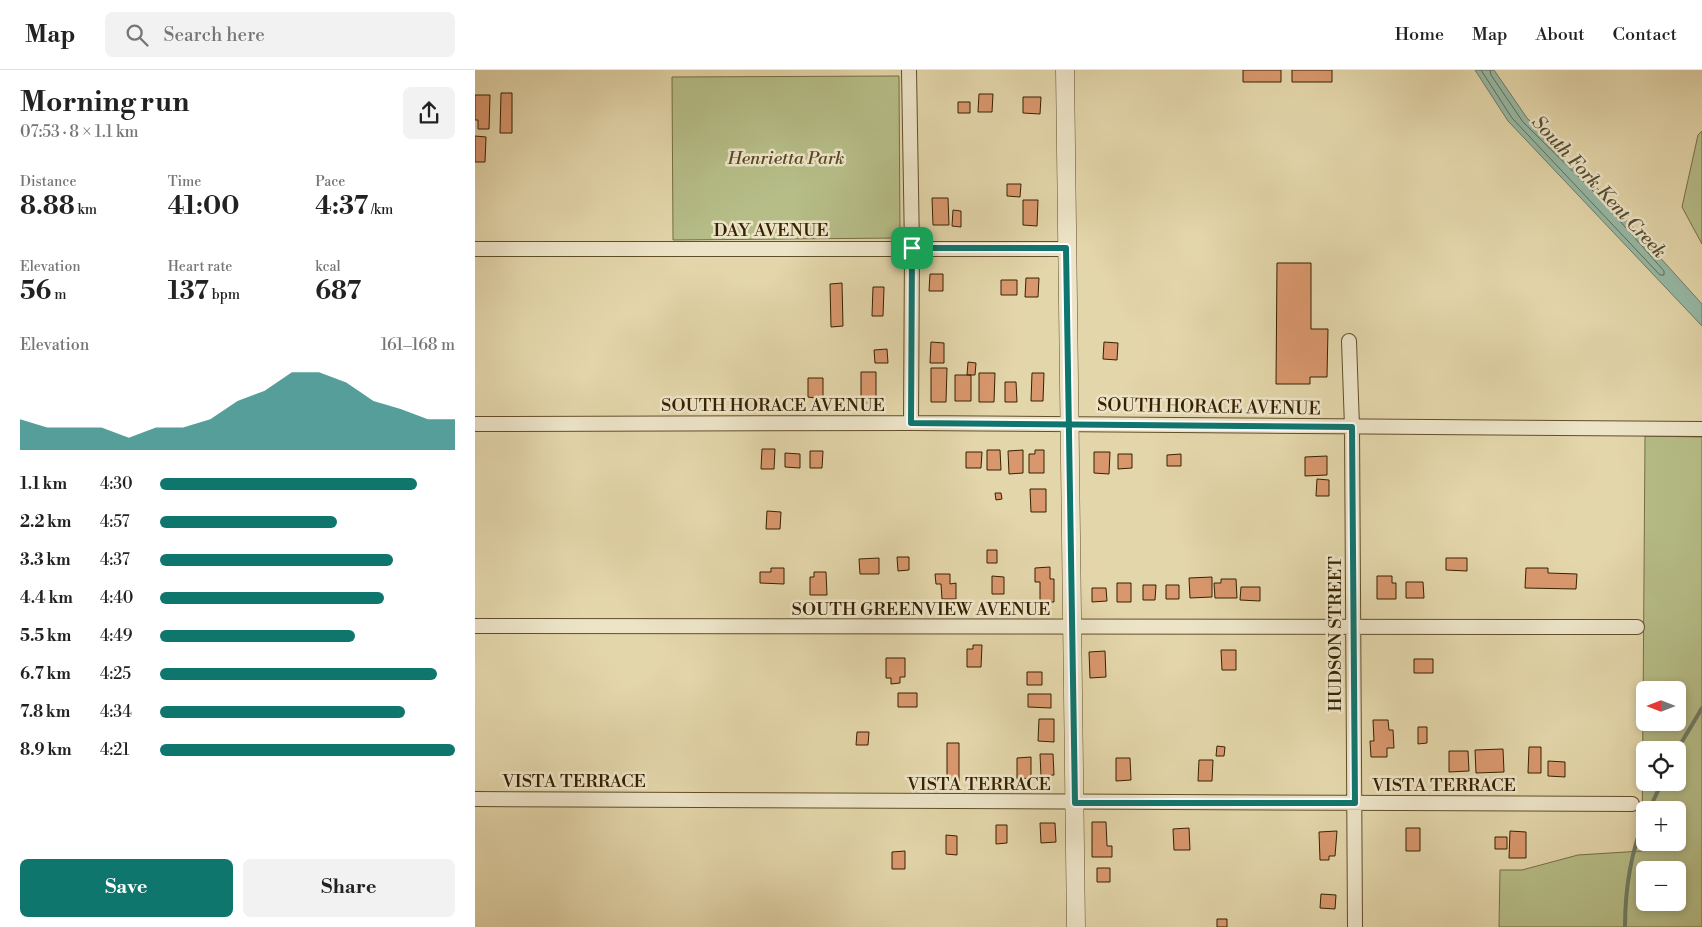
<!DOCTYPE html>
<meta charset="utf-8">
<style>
:root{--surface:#fff;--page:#f2f2f2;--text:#222;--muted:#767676;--line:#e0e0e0;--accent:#0f766e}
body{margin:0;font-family:"Libre Bodoni",serif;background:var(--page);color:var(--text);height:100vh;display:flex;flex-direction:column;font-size:19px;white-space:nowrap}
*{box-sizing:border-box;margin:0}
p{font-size:16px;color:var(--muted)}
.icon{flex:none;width:28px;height:28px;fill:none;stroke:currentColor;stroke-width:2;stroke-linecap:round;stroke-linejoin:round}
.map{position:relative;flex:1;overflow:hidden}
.side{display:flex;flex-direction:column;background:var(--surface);width:475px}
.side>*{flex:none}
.needle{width:32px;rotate:270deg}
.fabs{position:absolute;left:1161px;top:611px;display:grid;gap:10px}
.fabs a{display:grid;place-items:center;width:50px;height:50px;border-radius:8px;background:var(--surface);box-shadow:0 2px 8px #0003;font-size:25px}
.pin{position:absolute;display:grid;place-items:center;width:42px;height:42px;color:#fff;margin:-21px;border-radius:10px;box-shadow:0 2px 8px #0006}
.round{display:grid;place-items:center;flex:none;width:52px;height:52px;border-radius:8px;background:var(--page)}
.headline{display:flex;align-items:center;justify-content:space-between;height:85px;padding:0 20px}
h1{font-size:28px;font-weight:700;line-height:38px}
.figures{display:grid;grid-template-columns:repeat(3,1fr);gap:8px;height:85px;padding:5px 20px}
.figures div{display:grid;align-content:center}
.figures b{font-size:25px;font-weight:700}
.figures small{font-size:14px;font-weight:400}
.figures p{font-size:14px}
.chart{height:140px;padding:10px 20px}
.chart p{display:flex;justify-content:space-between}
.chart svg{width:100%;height:90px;margin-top:5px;fill:var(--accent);opacity:.7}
.action{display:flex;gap:10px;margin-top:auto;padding:10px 20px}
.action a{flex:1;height:58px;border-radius:8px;background:var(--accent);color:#fff;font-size:20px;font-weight:700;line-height:58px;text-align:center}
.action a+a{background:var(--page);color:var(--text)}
ul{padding:0 20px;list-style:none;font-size:16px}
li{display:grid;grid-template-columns:80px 60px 1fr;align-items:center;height:38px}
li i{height:12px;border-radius:6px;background:var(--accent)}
header{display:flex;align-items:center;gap:30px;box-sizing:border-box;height:70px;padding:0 25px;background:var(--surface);border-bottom:1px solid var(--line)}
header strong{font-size:24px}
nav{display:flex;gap:28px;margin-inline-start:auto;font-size:18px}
.search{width:350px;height:45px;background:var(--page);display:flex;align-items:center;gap:12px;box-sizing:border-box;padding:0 18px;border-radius:8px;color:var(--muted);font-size:19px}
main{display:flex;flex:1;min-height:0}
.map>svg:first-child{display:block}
.green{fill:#b6bd87;stroke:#766f44;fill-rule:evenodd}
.water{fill:#96b9a6;stroke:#707c64}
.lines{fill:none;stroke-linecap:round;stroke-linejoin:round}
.shore{stroke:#666d53;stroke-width:1}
.stream{stroke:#707c64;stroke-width:4}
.building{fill:#d9976d;stroke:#362100}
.minor-casing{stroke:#614e2a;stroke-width:16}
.tertiary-casing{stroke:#614e2a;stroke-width:19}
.minor{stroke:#ede4c8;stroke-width:14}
.tertiary{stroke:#ede4c8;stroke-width:18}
.route-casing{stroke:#fff;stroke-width:10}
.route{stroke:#0f766e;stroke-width:6}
.labels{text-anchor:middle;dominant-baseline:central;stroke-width:5;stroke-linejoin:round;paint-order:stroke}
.park-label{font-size:18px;font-style:italic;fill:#564822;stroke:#ede4c8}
.street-label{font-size:18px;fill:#362100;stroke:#ede4c8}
.water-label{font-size:19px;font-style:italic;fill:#534f32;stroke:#ede4c8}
</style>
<header>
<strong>Map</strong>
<div class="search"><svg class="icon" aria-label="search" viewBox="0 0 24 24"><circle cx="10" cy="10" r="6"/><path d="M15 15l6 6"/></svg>Search here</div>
<nav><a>Home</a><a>Map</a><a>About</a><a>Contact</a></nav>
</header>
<main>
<section class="side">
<div class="headline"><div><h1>Morning run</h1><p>07:53 · 8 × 1.1 km</p></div><a class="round"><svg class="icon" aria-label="share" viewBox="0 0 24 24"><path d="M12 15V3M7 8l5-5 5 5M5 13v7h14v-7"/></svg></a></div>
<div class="figures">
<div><p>Distance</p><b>8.88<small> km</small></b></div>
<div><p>Time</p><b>41:00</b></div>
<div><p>Pace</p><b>4:37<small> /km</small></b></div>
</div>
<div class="figures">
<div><p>Elevation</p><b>56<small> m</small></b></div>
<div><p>Heart rate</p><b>137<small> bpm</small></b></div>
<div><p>kcal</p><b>687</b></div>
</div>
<div class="chart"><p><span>Elevation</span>161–168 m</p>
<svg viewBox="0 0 160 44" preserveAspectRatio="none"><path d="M0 44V29L10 33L20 33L30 33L40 38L50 33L60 33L70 29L80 20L90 15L100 6L110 6L120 11L130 20L140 24L150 29L160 29V44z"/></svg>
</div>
<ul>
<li><b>1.1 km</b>4:30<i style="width:87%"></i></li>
<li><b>2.2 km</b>4:57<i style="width:60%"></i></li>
<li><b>3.3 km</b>4:37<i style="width:79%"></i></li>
<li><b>4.4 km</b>4:40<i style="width:76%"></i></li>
<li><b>5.5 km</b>4:49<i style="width:66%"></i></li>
<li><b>6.7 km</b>4:25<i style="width:94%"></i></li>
<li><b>7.8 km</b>4:34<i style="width:83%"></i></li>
<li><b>8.9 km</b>4:21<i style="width:100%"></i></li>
</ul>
<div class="action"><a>Save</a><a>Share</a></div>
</section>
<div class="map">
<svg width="1227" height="857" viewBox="0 0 1227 857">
<rect width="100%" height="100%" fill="#e3d6aa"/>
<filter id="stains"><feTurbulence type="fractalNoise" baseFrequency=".004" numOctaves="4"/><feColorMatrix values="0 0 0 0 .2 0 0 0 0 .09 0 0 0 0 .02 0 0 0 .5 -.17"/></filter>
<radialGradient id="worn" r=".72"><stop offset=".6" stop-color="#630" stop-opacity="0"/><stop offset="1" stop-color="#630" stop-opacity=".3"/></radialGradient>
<path class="green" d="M424,6L425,168L198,170L197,7Z
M1227,61V174L1207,137L1223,65Z
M1170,366L1227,367V857H1024L1025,800H1047L1103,785L1167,781ZM1170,620H1202V652H1170ZM1170,680H1202V712H1170ZM1170,740H1202V772H1170ZM1170,800H1202V832H1170Z"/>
<path class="water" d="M1000,0H1019L1052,48L1125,121L1227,234V256L1033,51Z"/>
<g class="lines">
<path class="shore" d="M1006,0L1037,48L1185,205H1189V201L1121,124L1048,52L1016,5L1015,0"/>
<path class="stream" d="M1202,680L1227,638
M1174,740L1187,712
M1150,857C1150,818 1155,784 1170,748"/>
</g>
<path class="building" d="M768,0H806V12H768Z
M817,0H857V12H817Z
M26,23H37V63H25Z
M504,24H518L517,42H503Z
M0,25H15L14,59H3V50H0Z
M548,27H566L565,44L548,43Z
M483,32H495V43H483Z
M0,66L11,67L10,92H0Z
M532,114H546L545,127L532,126Z
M457,128H473L474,155H458Z
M548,130H563L562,156L548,155Z
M478,140L486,141V157L477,156Z
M802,193H836V259H853L852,307H835V314H801Z
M455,204H468V221H454Z
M551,208H564L563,227H550Z
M526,210H542V225H526Z
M367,213L368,256L356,257L355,214Z
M398,217H409L408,246H397Z
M456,272L469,273V293H455Z
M629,272L643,273L642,290L628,289Z
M412,279L413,293H400L399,280Z
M493,292L501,293L500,305H492Z
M456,298H472L471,332H456Z
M386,302H401V333H386Z
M504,303H520L519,332H504Z
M557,303H569L568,331H556Z
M480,305H496V331H480Z
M333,308H348V332H339L340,328L333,327Z
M530,312H541L542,332H530Z
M287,379H300L299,399H286Z
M512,380H525L526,400H512Z
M548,380V403L534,404L533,381Z
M560,380H569V403H554V384H560Z
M335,381H348L347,398H335Z
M491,382H507L506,398H491Z
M619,382H635L634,404L619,403Z
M310,383L325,384V398L310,397Z
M643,384H657V398L643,399Z
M706,384V396H692V385Z
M852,386V405L830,406V387Z
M842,409L854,410V426H841Z
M555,419H571V442H556Z
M520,423H526L527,429L521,430Z
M292,441L306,442L305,459H291Z
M512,480H522V493H512Z
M422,487H434V500L423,501Z
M404,488V504H385L384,489Z
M971,488H992V501L971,500Z
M575,497V509H579V532H565V512H560V498Z
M296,498H309V514L285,513V502H296Z
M1051,498H1073V503L1102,504L1101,519L1050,518Z
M339,502H351L352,525H335V507H339Z
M460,504H475V514L481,513V529H467L466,514H461Z
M517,506L529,507V524H517Z
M902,506H917V513H921V529H902Z
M737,507V527L715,528L714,508Z
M746,509H761L762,528H740L739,513H746Z
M931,512H948L949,528H931Z
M642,513H656V532H642Z
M668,515H681L680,530H668Z
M691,515H704V529H691Z
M766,517H785V531L765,530Z
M617,518H631L632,531L617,532Z
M498,575H507L506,597H492V579H498Z
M746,580H761V600H747Z
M630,581L631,607L615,608L614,582Z
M411,588H430V607H425V613L416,614V608H411Z
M939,589H958V603H939Z
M552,602H567V615H552Z
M423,623H442V637H423Z
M553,624H576V638L553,637Z
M564,649H579V672L563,671Z
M898,650H913L914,660H918L919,678H912V687H896L895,671H899Z
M943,657H952V673L943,674Z
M382,662H394L393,675H381Z
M472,673H484V712L472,711Z
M742,676L750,677L749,686H741Z
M1054,677H1066V703H1053Z
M1028,679L1029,702L1001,703L1000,680Z
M974,681H993L994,701L974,702Z
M565,684H578L579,705L566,706Z
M556,687V708L542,709V688Z
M641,688H655L656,710L641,711Z
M724,690H738L737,711H723Z
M1073,691L1090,692V707L1073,706Z
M617,752H631L632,776H637V787H617Z
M565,753H580L581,772L566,773Z
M521,755H532V773L521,774Z
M714,758L715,780H699L698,759Z
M931,758H945V781H931Z
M862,761L860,786H854V790H845L844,762Z
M1035,761L1051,762V788H1034Z
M471,765L482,766V785L471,784Z
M1020,767H1032V779H1020Z
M430,781V799H417V782Z
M622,798H635V812H622Z
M846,824L861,825L860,839L845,838Z
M742,849H752V857H742Z"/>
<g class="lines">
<defs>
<path id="minor" d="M434,0L437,178L436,353
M0,179H591
M874,271L877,357L880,857
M0,354L436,353L1227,359
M0,556L1162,557
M0,729L1157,734"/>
<path id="tertiary" d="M590,0L601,857"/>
</defs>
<use href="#minor" class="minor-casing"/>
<use href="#tertiary" class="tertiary-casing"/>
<use href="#minor" class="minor"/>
<use href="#tertiary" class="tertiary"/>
</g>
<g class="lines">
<defs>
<path id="route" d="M437,178H591L600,733H880L877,357L436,353L437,178"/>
</defs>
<use href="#route" class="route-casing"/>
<use href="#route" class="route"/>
</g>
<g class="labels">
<g class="park-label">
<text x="311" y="88">Henrietta Park</text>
</g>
<g class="street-label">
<text x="296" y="160">DAY AVENUE</text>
<text x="298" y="335">SOUTH HORACE AVENUE</text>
<text transform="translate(734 337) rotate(1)">SOUTH HORACE AVENUE</text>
<text x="446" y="539">SOUTH GREENVIEW AVENUE</text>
<text transform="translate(860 564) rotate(-90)">HUDSON STREET</text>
<text x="99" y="711">VISTA TERRACE</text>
<text x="504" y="714">VISTA TERRACE</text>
<text x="969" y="715">VISTA TERRACE</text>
</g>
<g class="water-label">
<text transform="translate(1124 117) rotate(47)">South Fork Kent Creek</text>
</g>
</g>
<rect width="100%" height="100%" filter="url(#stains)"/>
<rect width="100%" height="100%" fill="url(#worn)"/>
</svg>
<div class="fabs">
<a><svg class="needle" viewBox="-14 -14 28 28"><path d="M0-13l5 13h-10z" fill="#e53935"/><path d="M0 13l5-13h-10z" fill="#767676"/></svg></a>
<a><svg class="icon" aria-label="locate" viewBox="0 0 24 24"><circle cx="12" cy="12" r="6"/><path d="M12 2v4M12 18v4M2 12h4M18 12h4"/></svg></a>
<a>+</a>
<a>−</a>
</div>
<div class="pin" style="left:437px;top:178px;background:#1e9e55"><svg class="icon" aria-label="arrive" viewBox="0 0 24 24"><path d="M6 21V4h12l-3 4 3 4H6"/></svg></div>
</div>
</main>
